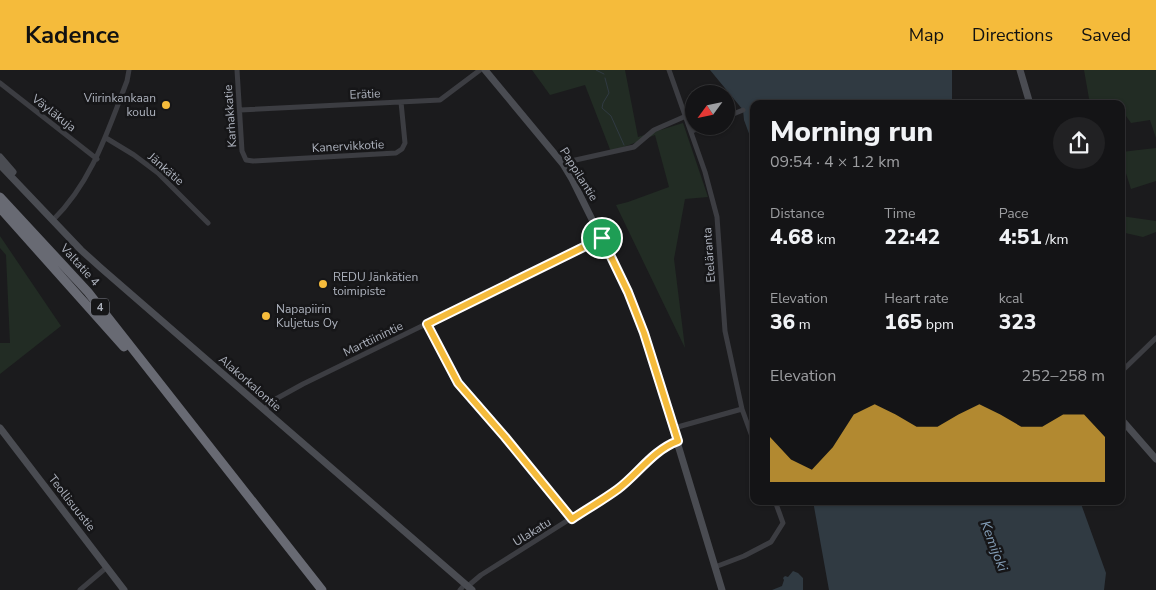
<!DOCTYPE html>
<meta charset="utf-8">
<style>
:root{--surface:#141416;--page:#212123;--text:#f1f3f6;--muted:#9d9ea1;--line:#333335;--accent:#f5bb3b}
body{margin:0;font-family:"Nunito Sans",sans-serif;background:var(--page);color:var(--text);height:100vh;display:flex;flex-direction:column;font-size:19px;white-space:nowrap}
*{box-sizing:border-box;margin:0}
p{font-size:16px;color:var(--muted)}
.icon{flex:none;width:28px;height:28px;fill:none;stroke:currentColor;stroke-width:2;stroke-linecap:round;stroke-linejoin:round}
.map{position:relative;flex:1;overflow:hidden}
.panel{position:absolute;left:750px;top:30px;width:375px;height:405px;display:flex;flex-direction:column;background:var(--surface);border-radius:10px;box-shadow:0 1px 4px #0004,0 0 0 1px var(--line)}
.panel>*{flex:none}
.needle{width:32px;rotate:237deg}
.buttons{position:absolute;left:685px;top:15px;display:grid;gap:10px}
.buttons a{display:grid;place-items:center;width:50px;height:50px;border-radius:50%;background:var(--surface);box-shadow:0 1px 4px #0004,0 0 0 1px var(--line);font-size:25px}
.pin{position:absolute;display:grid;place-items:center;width:42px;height:42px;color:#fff;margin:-21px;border:2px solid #fff;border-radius:50%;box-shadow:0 1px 5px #0007}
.round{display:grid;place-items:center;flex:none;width:52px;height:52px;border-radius:26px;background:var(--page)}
.head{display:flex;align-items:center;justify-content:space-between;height:85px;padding:0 20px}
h1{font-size:28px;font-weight:800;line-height:38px}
.metrics{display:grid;grid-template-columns:repeat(3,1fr);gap:8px;height:85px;padding:5px 20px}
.metrics div{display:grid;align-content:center}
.metrics b{font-size:21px;font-weight:800}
.metrics small{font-size:14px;font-weight:400}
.metrics p{font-size:14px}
.chart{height:140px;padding:10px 20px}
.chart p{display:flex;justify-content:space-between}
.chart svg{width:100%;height:90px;margin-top:5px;fill:var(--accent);opacity:.7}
header{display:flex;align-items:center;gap:30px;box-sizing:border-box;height:70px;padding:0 25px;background:var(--accent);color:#111}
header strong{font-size:24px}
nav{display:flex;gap:28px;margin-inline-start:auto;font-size:18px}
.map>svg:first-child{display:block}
.green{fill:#222c24}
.water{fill:#303a42}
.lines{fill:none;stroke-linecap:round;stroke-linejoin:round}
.stream{stroke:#303a42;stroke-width:1}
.street{stroke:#3c3d42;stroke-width:5}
.secondary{stroke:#4a4c52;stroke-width:7}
.highway{stroke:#686a73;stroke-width:9}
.route-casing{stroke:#fff;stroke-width:10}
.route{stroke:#f5bb3b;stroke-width:6}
.poi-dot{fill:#f5bb3b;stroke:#161618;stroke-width:2}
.labels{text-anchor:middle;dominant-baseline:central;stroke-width:5;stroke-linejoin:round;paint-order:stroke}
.shield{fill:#161618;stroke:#80838c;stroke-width:1}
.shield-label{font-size:11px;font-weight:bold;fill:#adb2bd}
.street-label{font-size:12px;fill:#adb2bd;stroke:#161618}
.poi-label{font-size:12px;fill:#adb2bd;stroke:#161618;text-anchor:start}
.water-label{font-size:14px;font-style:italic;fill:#849eb7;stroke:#161618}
</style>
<header>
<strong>Kadence</strong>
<nav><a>Map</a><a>Directions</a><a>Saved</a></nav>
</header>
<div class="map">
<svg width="1156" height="520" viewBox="0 0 1156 520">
<rect width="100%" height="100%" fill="#1b1b1d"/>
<path class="green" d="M532,0H625L638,67L683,53L708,127L685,129L674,189L685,278L616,135L628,132L669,117L655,65L611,82L585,15L550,25Z
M1084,0H1156V68L1150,50L1131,53L1121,39V34H1090Z
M1156,78V111L1131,119L1121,88V82Z
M1121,146L1156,151V162L1143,167L1121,162Z
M0,166L61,256L0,304V273H10L6,185L0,178Z"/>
<path class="water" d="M710,0H952V34H754V77L744,50L743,40Z
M813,431H1080L1106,503L1104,520H829Z
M793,501L798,503L803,508V520H772L782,516L784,510L783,508L785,506L788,507Z"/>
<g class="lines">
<path class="stream" d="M596,0L604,4
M605,8L609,23L603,33L602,38L611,46L624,75"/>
<path class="street" d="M237,0L242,81L246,90L253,91L396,83L402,79L405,73L401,32
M669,0L705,102L717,147L725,261L742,339L754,372
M0,13L97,89
M240,40L440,30L480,0
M726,47L743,40
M692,61L704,56
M106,68L134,85L158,103L208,153
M563,94L571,91L634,77L654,60L686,46
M53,150C92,112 108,60 127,11L129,0
M427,254L458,313L505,367L572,449
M1121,302L1156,268
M264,340L274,330L303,314L602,168
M674,358L742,339
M715,497L744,486L771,472L783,453L775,431
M468,516L481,505L616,420C636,404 653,380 678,371
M80,520L107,497
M460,520L465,514"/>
<path class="secondary" d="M485,0L563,94L572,109L628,222L644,263L722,520
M1020,0L1030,34
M0,87L13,102
M0,95L81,180L101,198L472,520
M1121,349L1156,389
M0,358L124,520"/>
<path class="highway" d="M0,127L88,222L322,520
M0,138L124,277"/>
</g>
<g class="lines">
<defs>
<path id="route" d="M602,168L628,222L644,263L678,371C653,380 638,404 618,419C603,430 587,439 572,449L505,367L458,313L427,254Z"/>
</defs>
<use href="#route" class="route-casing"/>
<use href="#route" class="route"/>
</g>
<g class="poi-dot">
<circle cx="166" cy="35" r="5"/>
<circle cx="323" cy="214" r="5"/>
<circle cx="266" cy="246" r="5"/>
</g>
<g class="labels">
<rect class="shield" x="91" y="228.5" width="18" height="17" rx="4"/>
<g class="shield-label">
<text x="100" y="237">4</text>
</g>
<g class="street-label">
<text transform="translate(365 24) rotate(-3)">Erätie</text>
<text transform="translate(54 43) rotate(38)">Väyläkuja</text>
<text transform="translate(230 46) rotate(-94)">Karhakkatie</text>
<text transform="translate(348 76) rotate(-3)">Kanervikkotie</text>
<text transform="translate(166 99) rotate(41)">Jänkätie</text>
<text transform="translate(579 104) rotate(58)">Pappilantie</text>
<text transform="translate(709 185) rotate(-94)">Eteläranta</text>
<text transform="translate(80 195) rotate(48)">Valtatie 4</text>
<text transform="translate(373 269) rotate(-26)">Marttiinintie</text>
<text transform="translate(250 313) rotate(41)">Alakorkalontie</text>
<text transform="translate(72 433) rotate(52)">Teollisuustie</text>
<text transform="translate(532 462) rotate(-32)">Ulakatu</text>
</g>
<g class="poi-label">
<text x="156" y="28" text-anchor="end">Viirinkankaan<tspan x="156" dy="14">koulu</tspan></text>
<text x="333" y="207">REDU Jänkätien<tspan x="333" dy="14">toimipiste</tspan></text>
<text x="276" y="239">Napapiirin<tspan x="276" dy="14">Kuljetus Oy</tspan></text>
</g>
<g class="water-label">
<text transform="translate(994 476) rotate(69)">Kemijoki</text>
</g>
</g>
</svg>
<div class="buttons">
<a><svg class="needle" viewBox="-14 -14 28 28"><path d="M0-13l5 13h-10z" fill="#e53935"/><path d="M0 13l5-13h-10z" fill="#9d9ea1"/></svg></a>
</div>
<div class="pin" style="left:602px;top:168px;background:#1e9e55"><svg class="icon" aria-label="arrive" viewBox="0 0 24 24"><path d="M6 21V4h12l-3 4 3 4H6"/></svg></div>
<section class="panel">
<div class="head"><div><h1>Morning run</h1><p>09:54 · 4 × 1.2 km</p></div><a class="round"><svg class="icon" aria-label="share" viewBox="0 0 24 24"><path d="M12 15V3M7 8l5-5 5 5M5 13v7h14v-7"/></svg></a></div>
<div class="metrics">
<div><p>Distance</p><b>4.68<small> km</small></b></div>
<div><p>Time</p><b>22:42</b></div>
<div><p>Pace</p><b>4:51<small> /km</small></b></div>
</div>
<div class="metrics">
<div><p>Elevation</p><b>36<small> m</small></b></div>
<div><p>Heart rate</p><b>165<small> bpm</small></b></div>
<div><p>kcal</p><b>323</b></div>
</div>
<div class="chart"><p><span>Elevation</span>252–258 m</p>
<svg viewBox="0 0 160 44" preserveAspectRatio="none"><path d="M0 44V22L10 33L20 38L30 27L40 11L50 6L60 11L70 17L80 17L90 11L100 6L110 11L120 17L130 17L140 11L150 11L160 22V44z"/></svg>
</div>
</section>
</div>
